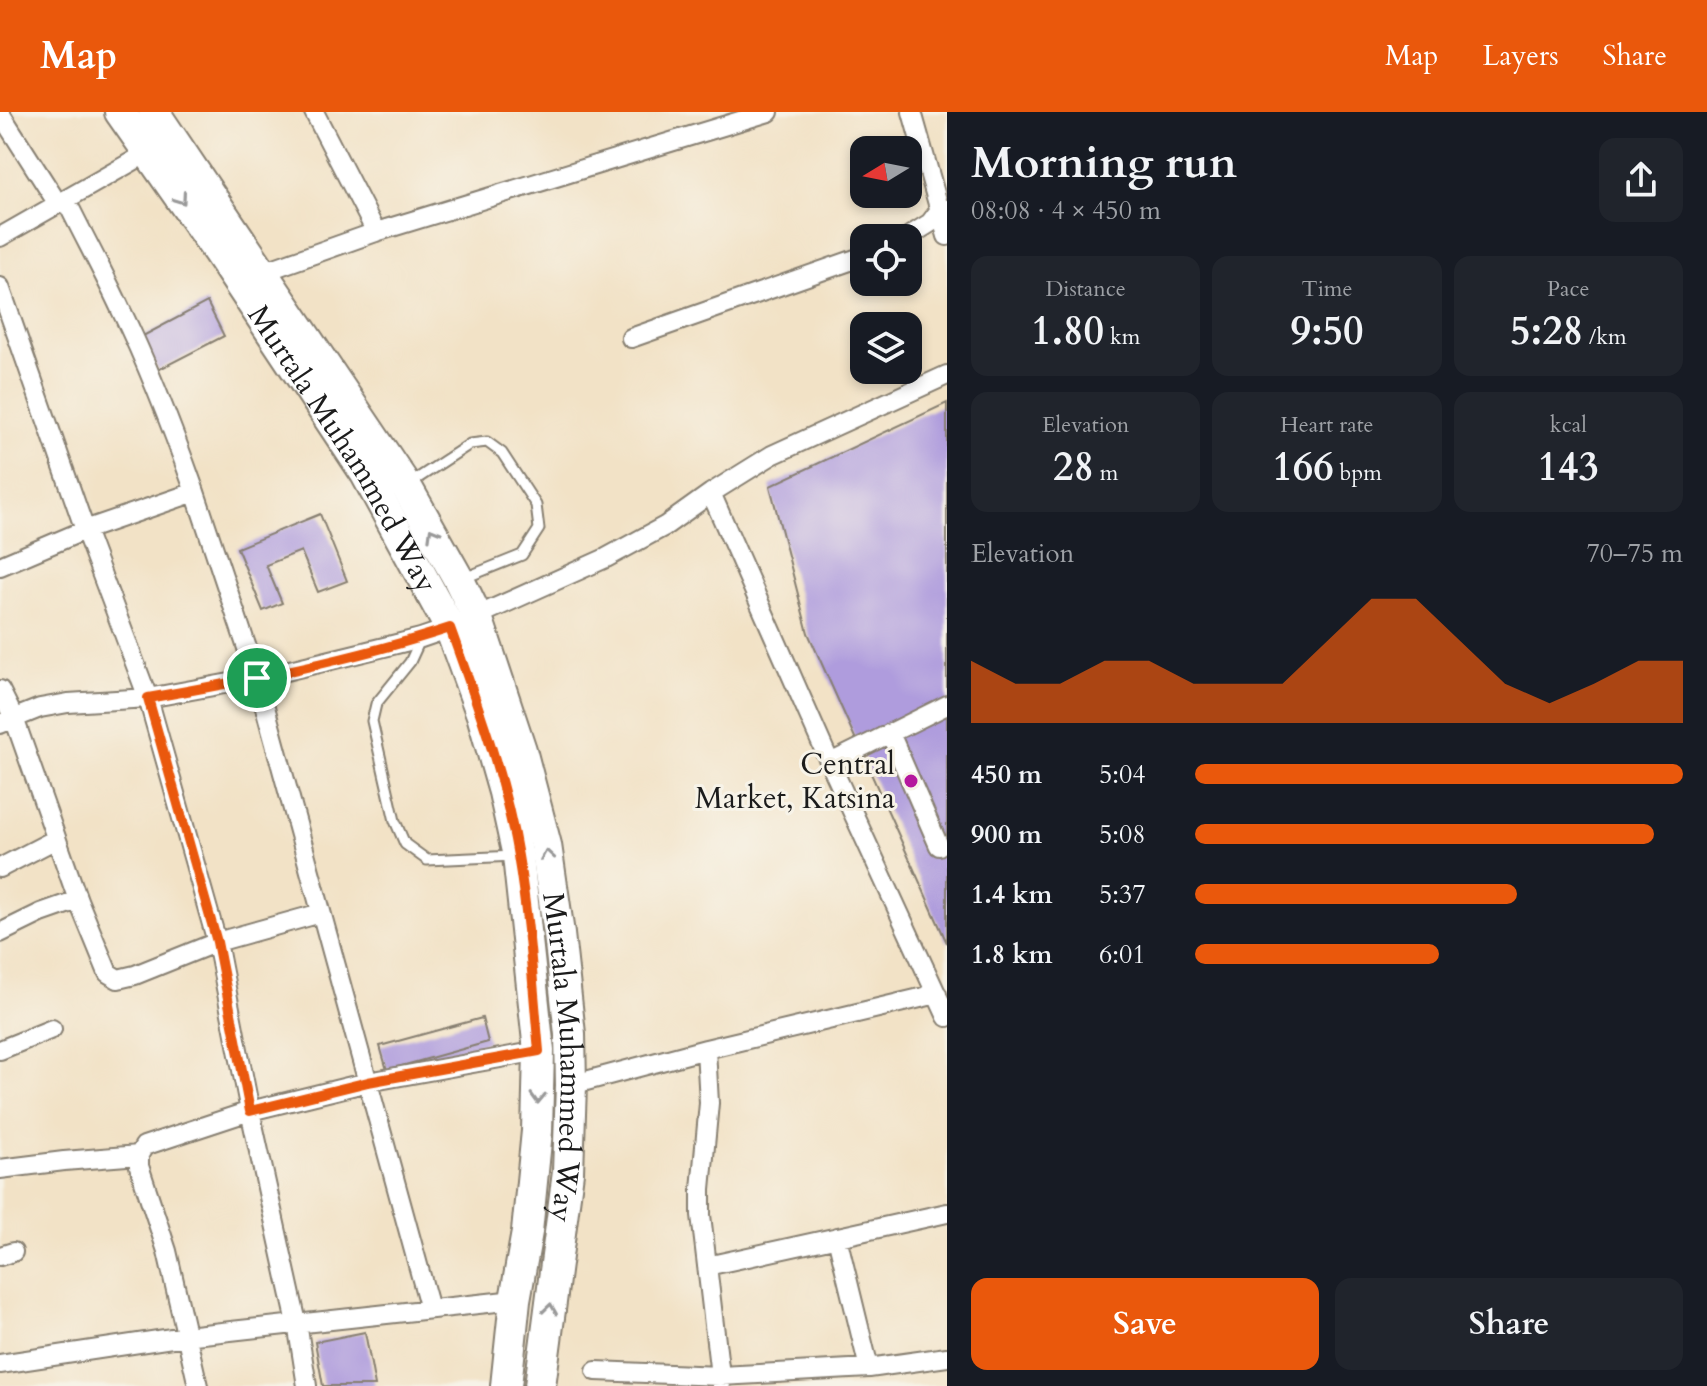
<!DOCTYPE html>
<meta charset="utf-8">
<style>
:root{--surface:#171b24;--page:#20242c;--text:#f1f3f6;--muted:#9ea1a6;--accent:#ea580c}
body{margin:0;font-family:Cardo,serif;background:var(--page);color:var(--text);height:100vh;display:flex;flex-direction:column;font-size:30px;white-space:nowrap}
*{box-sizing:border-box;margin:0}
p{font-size:26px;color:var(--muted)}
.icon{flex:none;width:44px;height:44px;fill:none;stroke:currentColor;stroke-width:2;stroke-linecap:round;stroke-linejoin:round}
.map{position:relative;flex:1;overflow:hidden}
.side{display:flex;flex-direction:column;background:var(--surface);width:760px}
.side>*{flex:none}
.needle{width:52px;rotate:260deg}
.fabs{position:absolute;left:850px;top:24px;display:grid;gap:16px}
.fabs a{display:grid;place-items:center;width:72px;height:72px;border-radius:16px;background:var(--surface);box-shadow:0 4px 12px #0003;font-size:40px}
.pin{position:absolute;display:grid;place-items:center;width:68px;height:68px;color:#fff;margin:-34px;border:4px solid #fff;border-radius:50%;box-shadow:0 2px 8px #0007}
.round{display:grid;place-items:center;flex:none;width:84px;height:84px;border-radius:16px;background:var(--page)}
.summary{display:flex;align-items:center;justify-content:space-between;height:136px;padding:0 24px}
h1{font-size:44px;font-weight:600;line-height:60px}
.stats{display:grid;grid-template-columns:repeat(3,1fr);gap:12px;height:136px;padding:8px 24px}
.stats div{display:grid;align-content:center;border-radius:16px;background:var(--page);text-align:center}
.stats b{font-size:40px;font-weight:600}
.stats small{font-size:22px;font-weight:400}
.stats p{font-size:22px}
.chart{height:224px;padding:16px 24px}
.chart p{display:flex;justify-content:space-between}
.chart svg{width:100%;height:144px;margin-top:8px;fill:var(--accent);opacity:.7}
.primary-button{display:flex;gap:16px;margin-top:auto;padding:16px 24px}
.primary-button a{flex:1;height:92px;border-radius:16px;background:var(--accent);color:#fff;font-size:32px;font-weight:600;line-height:92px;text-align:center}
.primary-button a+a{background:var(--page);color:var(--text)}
ul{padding:0 24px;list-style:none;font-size:26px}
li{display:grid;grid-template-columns:128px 96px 1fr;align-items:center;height:60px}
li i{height:20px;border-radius:10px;background:var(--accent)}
header{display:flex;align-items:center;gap:48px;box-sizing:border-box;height:112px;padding:0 40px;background:var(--accent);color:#fff}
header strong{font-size:38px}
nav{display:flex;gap:44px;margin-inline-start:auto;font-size:28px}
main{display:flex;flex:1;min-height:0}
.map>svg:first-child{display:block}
.building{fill:#af9cdd}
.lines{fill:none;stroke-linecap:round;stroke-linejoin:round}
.lane-casing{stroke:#877f71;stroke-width:13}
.street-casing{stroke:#877f71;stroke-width:22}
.primary-casing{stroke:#877f71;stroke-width:34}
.lane{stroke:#fff;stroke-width:9}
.street{stroke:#fff;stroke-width:18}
.primary{stroke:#fff;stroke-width:30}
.oneway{stroke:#999}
.route-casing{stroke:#fff;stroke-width:16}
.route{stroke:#ea580c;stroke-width:10}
.poi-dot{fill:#b5179e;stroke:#f7f3e8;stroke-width:3}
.labels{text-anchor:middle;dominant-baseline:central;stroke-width:6;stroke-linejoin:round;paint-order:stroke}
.street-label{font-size:30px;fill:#1c1c1c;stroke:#f7f3e8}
.poi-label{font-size:30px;fill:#1c1c1c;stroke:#f7f3e8;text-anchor:end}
</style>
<header>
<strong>Map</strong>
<nav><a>Map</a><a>Layers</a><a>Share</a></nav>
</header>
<main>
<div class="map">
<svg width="947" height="1274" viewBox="0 0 947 1274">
<rect width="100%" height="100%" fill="#f7f3e8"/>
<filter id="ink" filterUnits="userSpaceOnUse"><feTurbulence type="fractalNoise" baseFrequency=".0125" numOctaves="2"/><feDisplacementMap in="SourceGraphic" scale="16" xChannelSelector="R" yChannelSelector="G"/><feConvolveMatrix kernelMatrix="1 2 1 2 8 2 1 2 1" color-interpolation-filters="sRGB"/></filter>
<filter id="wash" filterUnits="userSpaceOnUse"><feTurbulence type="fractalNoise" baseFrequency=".006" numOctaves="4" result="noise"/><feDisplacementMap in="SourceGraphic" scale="32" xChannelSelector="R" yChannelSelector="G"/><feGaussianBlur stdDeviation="1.8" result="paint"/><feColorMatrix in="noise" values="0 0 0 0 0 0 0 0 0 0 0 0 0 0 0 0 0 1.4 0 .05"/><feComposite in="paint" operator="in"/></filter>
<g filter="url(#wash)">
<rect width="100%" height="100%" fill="#f2e2c6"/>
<g id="blocks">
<path class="building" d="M207,190L224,224L158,258L141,225Z
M947,291V831L808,521L770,374Z
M320,402L347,469L318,480L301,439L266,453L282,491L263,499L237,436Z
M482,906L488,930L387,958L380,934Z
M365,1220L375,1274H323L315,1230Z"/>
</g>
</g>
<g filter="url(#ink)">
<use href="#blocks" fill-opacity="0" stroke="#877f71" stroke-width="2"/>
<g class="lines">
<defs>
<path id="lane" d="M409,372L470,332L487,330L502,341L536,393L539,417L522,443L462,467
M421,526L410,550L376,592L372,609L395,709L405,732L427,748L515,744"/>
<path id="street" d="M314,0L376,120
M912,0L947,124
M0,1L58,92
M66,88C84,125 104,161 121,198C150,257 173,318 195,380
M0,125L149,40
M906,126L930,111L939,99L947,97
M263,160L376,120L769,0
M0,175L85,418L148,586L217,830L250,999L297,1211L307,1274
M631,226L864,144
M711,381L830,651L947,905
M0,454L85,418L195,380L257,566L430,1197
M0,578L14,606L78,788L108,861L118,867L135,863L217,830L321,801
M0,612L40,596L68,591L148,586L257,566L421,526L450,516L606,446L665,414L711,381L772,343L947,263
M890,621L939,734
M830,651L947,593
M0,756L56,727
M0,821L41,801L78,788
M706,937L709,991L701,1077V1103L721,1272
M0,938L52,917
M571,973L706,937L937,882
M0,1057L64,1049L139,1043
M837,1125L869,1256
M0,1144L13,1140
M707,1154L947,1101
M0,1252L185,1224L515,1188
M596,1259L720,1264L869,1256L947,1245
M198,1274L167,1139L139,1054V1043L144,1034L250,999L368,970L539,939"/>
<g id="primary">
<path id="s1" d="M120,0L218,140L366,362L450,516L482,603L504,680L518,744L539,939L537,1019L527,1120L515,1188L506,1274"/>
<path id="s2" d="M154,0L406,374L459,468L477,505L521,638L546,733L559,822L570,922L571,973L568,1060L540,1274"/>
</g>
</defs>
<use href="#lane" class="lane-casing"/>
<use href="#street" class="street-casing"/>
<use href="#primary" class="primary-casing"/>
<use href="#lane" class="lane"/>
<use href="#street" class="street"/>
<use href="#primary" class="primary"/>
</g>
<defs><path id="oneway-chevron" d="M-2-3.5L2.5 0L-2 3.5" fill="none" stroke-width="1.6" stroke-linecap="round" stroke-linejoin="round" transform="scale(2)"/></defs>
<g class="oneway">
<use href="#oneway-chevron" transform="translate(181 87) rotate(55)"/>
<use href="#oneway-chevron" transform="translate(433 421) rotate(-120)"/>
<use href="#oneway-chevron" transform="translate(547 743) rotate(-99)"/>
<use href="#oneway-chevron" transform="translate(538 986) rotate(92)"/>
<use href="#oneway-chevron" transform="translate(550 1197) rotate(-82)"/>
</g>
</g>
<g class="lines" filter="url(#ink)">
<defs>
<path id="route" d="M450,516C477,591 505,666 518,744C529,808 533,874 539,939L368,970L250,999L217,830L148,586C250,568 352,548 450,516Z"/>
</defs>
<use href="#route" class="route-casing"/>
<use href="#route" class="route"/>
</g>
<circle class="poi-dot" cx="911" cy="669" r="8"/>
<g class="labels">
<g class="street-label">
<text stroke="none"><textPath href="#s1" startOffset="404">Murtala Muhammed Way</textPath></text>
<text stroke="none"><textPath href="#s2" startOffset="1052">Murtala Muhammed Way</textPath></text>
</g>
<g class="poi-label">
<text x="895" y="652">Central<tspan x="895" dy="34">Market, Katsina</tspan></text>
</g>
</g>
</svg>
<div class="fabs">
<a><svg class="needle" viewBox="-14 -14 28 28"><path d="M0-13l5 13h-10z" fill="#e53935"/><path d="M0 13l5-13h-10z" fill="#9ea1a6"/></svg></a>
<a><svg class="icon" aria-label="locate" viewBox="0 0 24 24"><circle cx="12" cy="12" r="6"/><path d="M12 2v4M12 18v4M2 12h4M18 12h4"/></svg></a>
<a><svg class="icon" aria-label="layers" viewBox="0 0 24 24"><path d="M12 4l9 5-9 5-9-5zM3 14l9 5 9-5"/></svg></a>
</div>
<div class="pin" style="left:257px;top:566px;background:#1e9e55"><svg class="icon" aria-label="arrive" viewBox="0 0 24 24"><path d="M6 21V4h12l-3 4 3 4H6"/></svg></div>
</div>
<section class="side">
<div class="summary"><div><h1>Morning run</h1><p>08:08 · 4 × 450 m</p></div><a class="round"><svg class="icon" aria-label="share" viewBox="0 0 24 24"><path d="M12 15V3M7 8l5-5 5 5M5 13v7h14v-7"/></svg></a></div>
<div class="stats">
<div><p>Distance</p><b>1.80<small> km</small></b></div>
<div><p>Time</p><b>9:50</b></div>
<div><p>Pace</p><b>5:28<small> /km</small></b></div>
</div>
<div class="stats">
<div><p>Elevation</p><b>28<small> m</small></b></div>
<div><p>Heart rate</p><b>166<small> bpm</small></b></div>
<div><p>kcal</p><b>143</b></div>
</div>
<div class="chart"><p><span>Elevation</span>70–75 m</p>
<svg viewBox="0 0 160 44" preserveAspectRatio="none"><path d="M0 44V25L10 32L20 32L30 25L40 25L50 32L60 32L70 32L80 19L90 6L100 6L110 19L120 32L130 38L140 32L150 25L160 25V44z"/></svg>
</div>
<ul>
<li><b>450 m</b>5:04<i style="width:100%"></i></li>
<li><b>900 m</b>5:08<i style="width:94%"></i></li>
<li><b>1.4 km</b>5:37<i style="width:66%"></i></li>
<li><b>1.8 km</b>6:01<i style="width:50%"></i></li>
</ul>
<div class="primary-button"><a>Save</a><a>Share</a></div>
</section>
</main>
